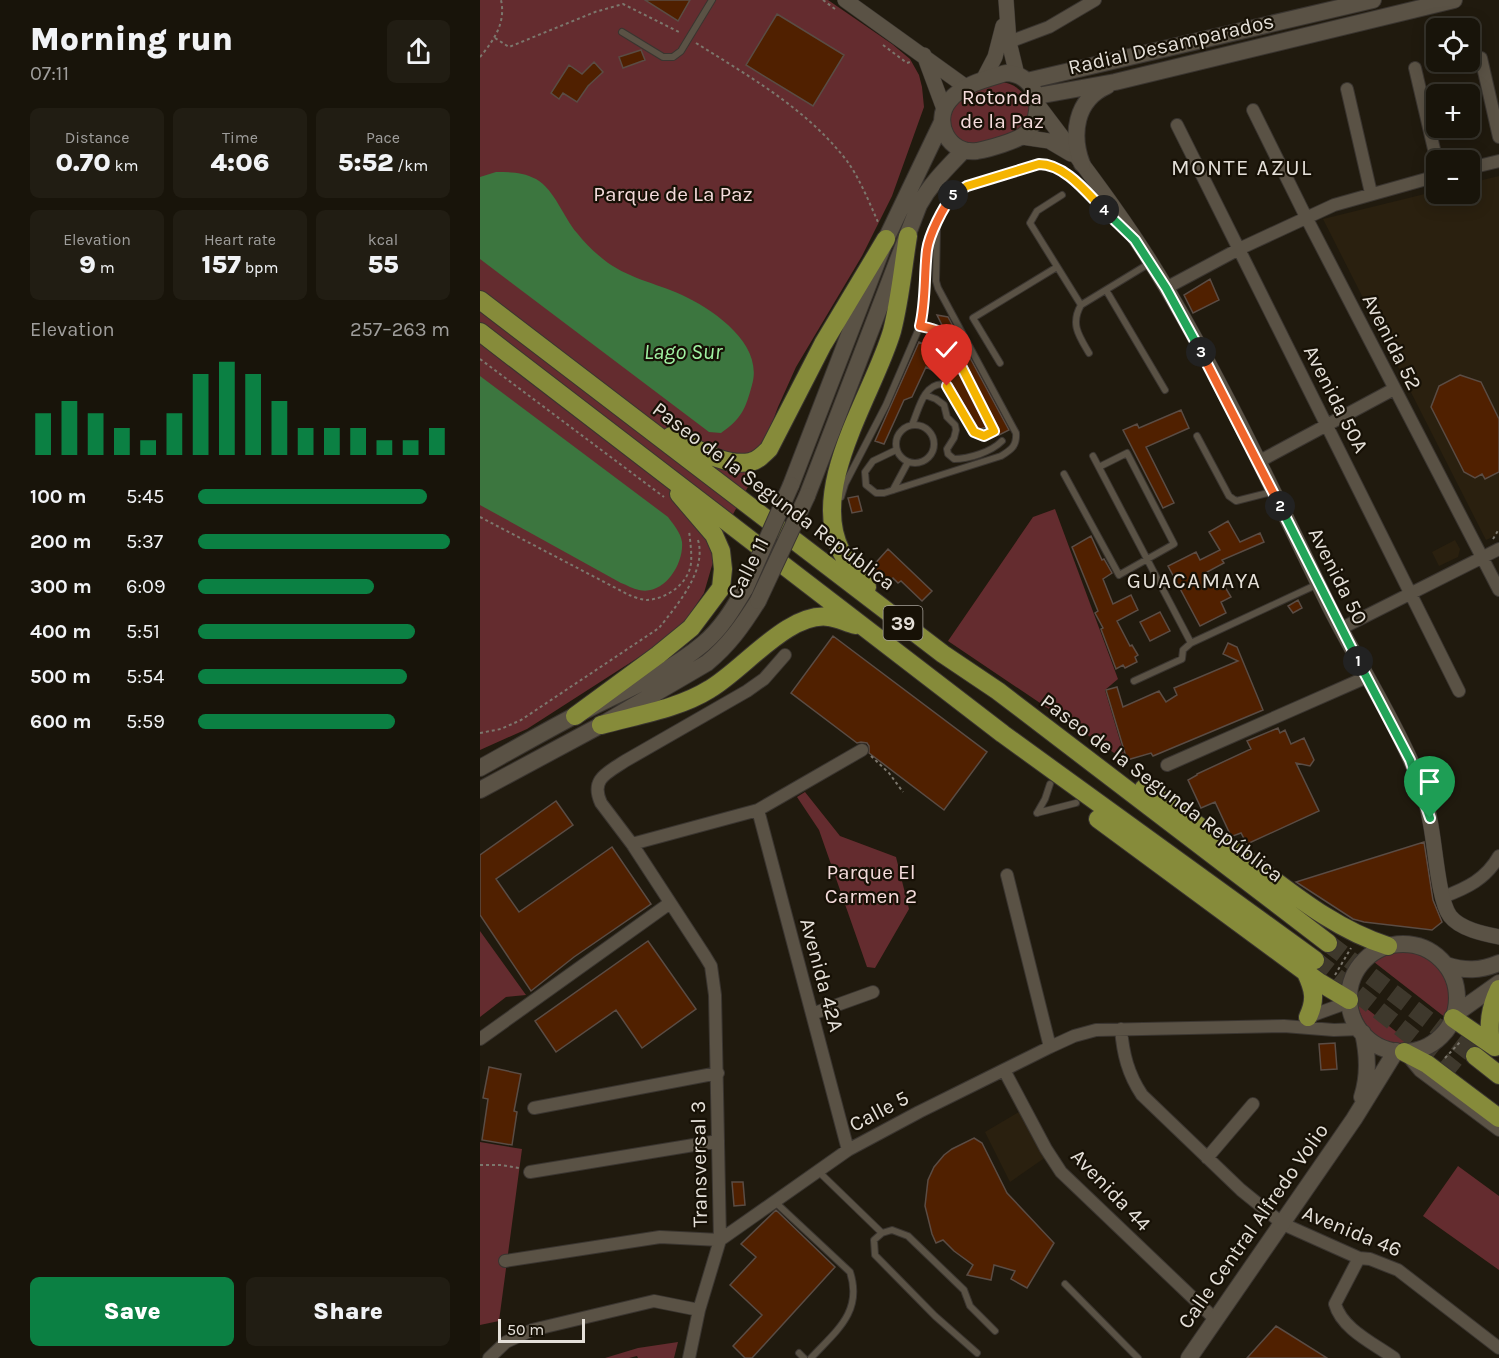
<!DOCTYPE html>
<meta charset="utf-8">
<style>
:root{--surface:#18140a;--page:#211d13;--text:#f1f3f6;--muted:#9f9e9c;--line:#36332b;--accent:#0b8043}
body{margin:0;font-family:Karla,sans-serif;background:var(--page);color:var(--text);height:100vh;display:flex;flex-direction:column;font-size:22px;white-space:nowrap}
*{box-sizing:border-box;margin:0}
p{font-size:20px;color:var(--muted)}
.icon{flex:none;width:33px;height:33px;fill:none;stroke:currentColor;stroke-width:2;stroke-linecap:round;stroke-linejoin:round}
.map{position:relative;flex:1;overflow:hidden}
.details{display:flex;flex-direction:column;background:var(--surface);width:480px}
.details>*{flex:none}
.controls{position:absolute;left:946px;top:18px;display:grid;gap:12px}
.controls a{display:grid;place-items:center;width:54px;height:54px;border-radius:9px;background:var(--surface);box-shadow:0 3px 15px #0003,0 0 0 2px var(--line);font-size:30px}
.scale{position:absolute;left:18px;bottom:15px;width:87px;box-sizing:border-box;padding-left:6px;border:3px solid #e5e0d9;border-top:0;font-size:16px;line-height:21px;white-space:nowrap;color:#e5e0d9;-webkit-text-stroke:4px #171106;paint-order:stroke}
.pin{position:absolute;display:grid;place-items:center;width:51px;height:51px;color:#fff;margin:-62px -26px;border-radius:50% 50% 50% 0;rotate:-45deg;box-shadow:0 0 6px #0007}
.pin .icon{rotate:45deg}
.km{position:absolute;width:30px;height:30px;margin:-15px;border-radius:50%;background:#222;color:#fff;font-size:16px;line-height:30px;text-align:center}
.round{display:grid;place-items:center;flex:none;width:63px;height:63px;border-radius:9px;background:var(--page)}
.head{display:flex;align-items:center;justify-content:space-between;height:102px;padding:0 30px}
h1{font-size:33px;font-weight:800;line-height:45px}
.stats{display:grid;grid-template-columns:repeat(3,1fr);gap:9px;height:102px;padding:6px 30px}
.stats div{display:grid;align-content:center;border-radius:9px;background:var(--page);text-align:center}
.stats b{font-size:26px;font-weight:800}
.stats small{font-size:16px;font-weight:400}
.stats p{font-size:16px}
.chart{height:168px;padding:12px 30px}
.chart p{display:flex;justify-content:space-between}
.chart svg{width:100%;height:108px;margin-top:6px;stroke:var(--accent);stroke-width:6}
.primary-button{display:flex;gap:12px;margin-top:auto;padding:12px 30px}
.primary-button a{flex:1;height:69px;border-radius:9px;background:var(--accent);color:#fff;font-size:24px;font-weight:800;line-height:69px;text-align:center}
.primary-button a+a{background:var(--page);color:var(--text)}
ul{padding:0 30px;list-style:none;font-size:20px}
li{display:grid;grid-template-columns:96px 72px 1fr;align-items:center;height:45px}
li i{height:15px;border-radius:8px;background:var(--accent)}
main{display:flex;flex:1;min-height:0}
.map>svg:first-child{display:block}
.built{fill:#2a200f}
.green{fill:#642c2f}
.water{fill:#3c763f}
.building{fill:#502000;stroke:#5a4c44;stroke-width:1.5}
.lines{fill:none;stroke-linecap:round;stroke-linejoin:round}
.trunk-tunnel{stroke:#3e382c;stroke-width:18;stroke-dasharray:18 9;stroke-linecap:butt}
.service-casing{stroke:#3a3530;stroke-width:8}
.minor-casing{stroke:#3a3530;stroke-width:14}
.tertiary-casing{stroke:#3a3530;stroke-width:16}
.secondary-casing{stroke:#3a3530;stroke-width:18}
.trunk-casing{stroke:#3a3530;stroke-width:20}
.path{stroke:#7c776d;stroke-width:2;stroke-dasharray:3 3;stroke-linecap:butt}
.service{stroke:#5a5245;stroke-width:6}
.minor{stroke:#5a5245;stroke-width:12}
.tertiary{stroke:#5a5245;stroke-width:15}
.secondary{stroke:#5a5245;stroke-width:16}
.trunk{stroke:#868b3a;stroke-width:18}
.secondary-bridge-casing{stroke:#3a3530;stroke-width:18;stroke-linecap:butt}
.secondary-bridge{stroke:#5a5245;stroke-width:16}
.split-1-casing{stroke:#fff;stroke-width:12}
.split-2-casing{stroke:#fff;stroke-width:12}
.split-3-casing{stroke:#fff;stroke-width:12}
.split-4-casing{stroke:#fff;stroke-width:12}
.split-5-casing{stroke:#fff;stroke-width:12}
.split-6-casing{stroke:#fff;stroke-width:12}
.split-7-casing{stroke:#fff;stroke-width:12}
.split-1{stroke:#22a559;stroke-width:8}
.split-2{stroke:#22a559;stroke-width:8}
.split-3{stroke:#f0652b;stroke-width:8}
.split-4{stroke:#22a559;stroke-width:8}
.split-5{stroke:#f5b400;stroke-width:8}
.split-6{stroke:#f0652b;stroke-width:8}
.split-7{stroke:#f5b400;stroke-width:8}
.labels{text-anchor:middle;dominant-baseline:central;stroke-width:4.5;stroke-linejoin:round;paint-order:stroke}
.shield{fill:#171106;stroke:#a7a29a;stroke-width:1.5}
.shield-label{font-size:20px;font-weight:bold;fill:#e5e0d9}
.street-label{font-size:21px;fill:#e5e0d9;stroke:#171106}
.park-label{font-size:21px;fill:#f5dcdc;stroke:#171106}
.neighbourhood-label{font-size:22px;letter-spacing:1.5px;fill:#e5e0d9;stroke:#171106}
.water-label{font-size:22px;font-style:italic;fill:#a1f3a3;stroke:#171106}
</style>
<main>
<section class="details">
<div class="head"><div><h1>Morning run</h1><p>07:11</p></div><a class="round"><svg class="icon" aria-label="share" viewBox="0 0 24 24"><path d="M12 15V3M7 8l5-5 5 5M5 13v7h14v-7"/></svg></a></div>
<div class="stats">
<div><p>Distance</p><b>0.70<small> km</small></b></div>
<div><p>Time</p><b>4:06</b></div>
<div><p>Pace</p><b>5:52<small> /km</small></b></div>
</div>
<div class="stats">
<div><p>Elevation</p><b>9<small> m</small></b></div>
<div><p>Heart rate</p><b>157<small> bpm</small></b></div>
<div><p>kcal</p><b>55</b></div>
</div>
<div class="chart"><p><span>Elevation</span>257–263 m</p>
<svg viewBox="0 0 160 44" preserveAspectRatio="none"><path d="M5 44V27M15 44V22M25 44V27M35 44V33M45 44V38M55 44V27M65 44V11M75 44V6M85 44V11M95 44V22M105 44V33M115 44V33M125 44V33M135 44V38M145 44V38M155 44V33"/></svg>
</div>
<ul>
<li><b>100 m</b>5:45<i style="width:91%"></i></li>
<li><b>200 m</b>5:37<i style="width:100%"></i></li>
<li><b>300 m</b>6:09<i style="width:70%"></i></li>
<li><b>400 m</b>5:51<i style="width:86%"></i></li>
<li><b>500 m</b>5:54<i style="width:83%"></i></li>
<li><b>600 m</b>5:59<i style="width:78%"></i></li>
</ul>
<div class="primary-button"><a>Save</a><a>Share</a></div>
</section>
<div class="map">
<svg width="1019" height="1358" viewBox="0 0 1019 1358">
<rect width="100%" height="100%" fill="#201a0e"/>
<path class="built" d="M1019,176V534L1006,540L843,219L957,191V194H990V183Z
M975,540L980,549L978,557L959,566L952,552Z
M539,1112L566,1157L530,1182L505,1132Z"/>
<path class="green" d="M0,0H348L412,44L430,59L439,75L442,87L444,107L412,196L382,256L316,367L298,407L269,485L240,538L224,593L198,632L47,729L0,750Z
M519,82C543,82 560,110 541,128C534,134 501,145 491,146C487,146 481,144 477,143L466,111L476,98Z
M575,509L638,679L625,690L646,761L468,641L553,517Z
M325,792L360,836L416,857L429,909L395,968L387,967L339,830L317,797Z
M0,931L46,995L26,997L0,1017Z
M917,950C957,949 983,979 966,1018L894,962L907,954Z
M877,1001L932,1044C903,1048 882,1030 877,1001Z
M0,1142L42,1149L19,1321L0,1325Z
M978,1166L1019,1196V1270L943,1216Z
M198,1342L194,1358H158L157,1356L149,1358H125L158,1348Z"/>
<path class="water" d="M16,172C30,172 43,172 56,179C75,190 83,217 97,233C104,242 114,252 123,259C146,278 176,283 202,295C234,310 284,344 272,385C265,410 262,418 241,433L229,432L0,259V177Z
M0,376L188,517C193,524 201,533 202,542C204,564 184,596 159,590C153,589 147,585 141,583L0,505Z"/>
<path class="building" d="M165,0H210L198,21Z
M297,14L364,55L333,106L266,65Z
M161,50L165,60L143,68L139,57Z
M114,62L123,72L108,86L97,102L83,93L79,99L71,93L89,65L102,74Z
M730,279L739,300L713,313L704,295Z
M457,315L468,317L529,430L519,435V429L470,333L463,327Z
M439,342L470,356L506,427L501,429L498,428L465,373L461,375L446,367L432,397L424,400L404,444L395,441Z
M980,375L1001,382L1019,419V472L1005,479L1002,474L995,478L984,472L951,407L959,386Z
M701,410L709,428L666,447L694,503L683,508L643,430L657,424L659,428Z
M378,496L382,511L372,513L368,498Z
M748,521L760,542L780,533L784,542L742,560L744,563L727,572L736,589L744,585L751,597L741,602L746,613L720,626L688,566L716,552L720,560L740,550L729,532Z
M611,536L622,560L624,559L632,573L623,579L633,604L651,595L658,610L637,621L650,646L652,645L658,655L655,657L657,662L645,668L643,665L636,669L621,629L623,628L615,613L618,611L592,547Z
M408,549L452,591L442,601L421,581L418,583L413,578L408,583L391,568Z
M818,600L822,608L813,613L808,606Z
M680,612L690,631L670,641L660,622Z
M353,636L507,752L464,810L389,753V746L387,743L381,742L377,743L311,693Z
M748,643L757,647L783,710L673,756L671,753L647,760L626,690L637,687L643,707L679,691L686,702L697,695L694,688L758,661L743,654Z
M798,728L800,733L805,730L811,744L824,738L834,760L830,766L816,763L839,811L767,844L761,833L753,836L750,834L735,802L721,808L708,780L717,775V774L771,749L767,741Z
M76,801L93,825L16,879L39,912L132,847L171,904L94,957L51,991L0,915V855Z
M944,842L953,900L962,922L952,930L884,922L873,919L816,882Z
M168,941L216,1009L162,1048L136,1010L76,1052L55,1021Z
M855,1043L857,1069L841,1070L839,1044Z
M9,1067L41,1074L34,1111L37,1112L32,1145L2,1140L8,1099L3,1098Z
M494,1138L502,1143L527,1193L574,1243L547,1288L531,1279L535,1271L514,1265L511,1280L487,1275L493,1265L474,1251L463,1240L456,1243L452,1234L445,1206L448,1180L454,1167L464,1155L472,1149Z
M252,1182H263L265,1205L254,1206Z
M296,1210L355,1267L272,1358H265L253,1346L282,1315L250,1285L276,1257L261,1244Z
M796,1326L847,1358H767Z"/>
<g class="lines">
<path class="trunk-tunnel" d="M848,943L995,1056
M835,960L979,1074"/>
<defs>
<path id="service" d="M142,32L183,57H193L201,51L232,0
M582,195L557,211L550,223L601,305
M626,290L685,390
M609,353C599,336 590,324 601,305L670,263
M520,363L493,318L577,267
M445,395L456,399L464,405L467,417L475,425L476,430L474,438L467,449L468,454L474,459C489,459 511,452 522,441
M416 444a19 19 0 1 1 38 0a19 19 0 1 1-38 0Z
M432,425C439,409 443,385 462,384L467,386L494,432L504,436L514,431L465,335L459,331L440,326
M717,436L749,496L756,501L792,492
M416,450L393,461L385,472L386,485L396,493H404L521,456C531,450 537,446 536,433L458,288L456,281L457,228
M613,456L711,643
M584,474L639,575L694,544L647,453L619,467
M413,490L428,462
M361,497L365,484L406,405L440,326L443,314L447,250L450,237L468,201L478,190L487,186L559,164C586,164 618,204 637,222
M654,681L702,659L703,650L711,643L838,584
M557,813L596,803
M557,813L565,799L570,784
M338,1171L402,1233L412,1230L428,1236L484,1290L490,1306L515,1331
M294,1201L370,1272C383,1312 356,1331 331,1358
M402,1233L394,1240L395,1255L455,1316L497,1353
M585,1284L658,1358
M319,1353L324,1358"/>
<path id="minor" d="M529,42L569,27L615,0
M1001,58L1019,137
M935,68L957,162
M867,89L891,193
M773,110L826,217L1019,590
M697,125L979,691
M990,168L1019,161
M686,288L759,249L854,205L957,176
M778,462L914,389
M860,629L1019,549
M687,765L887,677
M278,810L368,1150
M152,844L278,810L382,750
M527,875L570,1047
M963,897C987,888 1006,879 1019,856
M332,1014L393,992
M825,1018L869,1002
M641,1029C643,1054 648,1074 662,1095L761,1190L803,1224L879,1258L890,1259L918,1270L1019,1348
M0,1039L190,903
M930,1059L940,1071L1019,1130
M524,1070L566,1149L581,1172L735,1319
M54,1108L238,1073
M727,1158L773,1104
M50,1172L238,1141
M879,1258L855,1304C862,1329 893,1343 914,1358
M25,1261L180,1237L240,1240L368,1150L439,1112L570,1047L594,1036L616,1030L804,1026L854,1030L880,1029
M9,1358L26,1342L52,1330L174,1301L219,1310
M209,1358L219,1310L240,1240L235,995L231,966L225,956L152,844L121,803C110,779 127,773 145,761L267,691L284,679L305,655"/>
<path id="tertiary" d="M365,0L486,87
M526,0L529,42L537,75
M444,55L464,109
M503,80L515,57L523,26
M558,105C603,165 649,224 687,289C747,391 797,499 849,606C875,658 907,707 931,761C939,780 947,801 950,821C955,843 958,900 970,916C980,929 1004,934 1019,937
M542,137L569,141L591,154"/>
<path id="secondary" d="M526,73C559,74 567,115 545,134C537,141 508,149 497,151C469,155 452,122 469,101C483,84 506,79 526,73Z
M547,81L893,0
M557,96L635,82L974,0
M602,164C591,135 595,100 627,86
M311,485L406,239L462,122
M327,496L439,205C451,183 467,168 484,150
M0,768C32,750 64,732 96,715C139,693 186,675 223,644C241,629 253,609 265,589
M0,790L121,725L227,663C249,645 263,625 278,601
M869 998a54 54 0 1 1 108 0a54 54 0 1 1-108 0Z
M966,965C985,971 1000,971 1019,963
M974,1015L1019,983
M882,1097C889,1076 888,1055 883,1033
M709,1358L874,1119L916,1051"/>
<path id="trunk" d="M0,300L463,654L518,691L848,943
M0,332L523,734L835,960
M191,436C214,447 243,467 270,462C277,461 284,454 289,449L343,344L406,239
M387,587C378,576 367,564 361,551C328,487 394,393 412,331C420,300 423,267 428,236
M95,716L178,655L211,628L241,588L243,569L241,551L234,535L199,494
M121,725C157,715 198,709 230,689C264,669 309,611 349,617C358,618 367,623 376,625
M664,788C699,812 735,837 770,862C813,894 856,930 908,946
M618,819L839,982L869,1000
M826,973C834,990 836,1000 828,1017
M973,1018L1015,1047
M1011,1044C1008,1024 1010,1008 1019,989
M924,1052L947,1064L1019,1118
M995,1056L1019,1075"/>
</defs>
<use href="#service" class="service-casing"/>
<use href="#minor" class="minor-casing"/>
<use href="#tertiary" class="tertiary-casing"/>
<use href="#secondary" class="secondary-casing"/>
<use href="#trunk" class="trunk-casing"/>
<path class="path" d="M343,0L355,9
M15,38L29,47L115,12L143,4L201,33
M216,43C270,77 327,109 367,161C380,179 389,202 398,222
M403,45L427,63L430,62
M0,57C14,40 26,23 21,0
M0,359L184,497
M0,517L149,595C154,597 162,600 167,600C187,599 209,583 211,563C212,552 210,541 209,530
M1013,539L1019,529
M0,733L21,729L41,720L179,628C197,605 227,571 218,540
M391,756L409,773L423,792
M855,975L871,948
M965,1058L981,1041
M0,1165H21L39,1168"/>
<use href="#service" class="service"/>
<use href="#minor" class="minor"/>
<use href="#tertiary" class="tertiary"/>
<use href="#secondary" class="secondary"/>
<use href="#trunk" class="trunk"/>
<defs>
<path id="secondary-bridge" d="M265,589L311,485
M278,601L327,496"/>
</defs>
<use href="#secondary-bridge" class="secondary-bridge-casing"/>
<use href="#secondary-bridge" class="secondary-bridge"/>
</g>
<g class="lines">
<defs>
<path id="split-1" d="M878,661L930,760L950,818"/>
<path id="split-2" d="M800,506L878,661"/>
<path id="split-3" d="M721,352L800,506"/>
<path id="split-4" d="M624,210L655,240L686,288L721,352"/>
<path id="split-5" d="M473,195L487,186L559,164C585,164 607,193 624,210"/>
<path id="split-6" d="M469,342C462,330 453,329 440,326C446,301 444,275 447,250C449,235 463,207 473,195"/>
<path id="split-7" d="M467,386L494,432L504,436L514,431L469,342"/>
</defs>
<use href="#split-1" class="split-1-casing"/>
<use href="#split-2" class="split-2-casing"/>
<use href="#split-3" class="split-3-casing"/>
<use href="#split-4" class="split-4-casing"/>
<use href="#split-5" class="split-5-casing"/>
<use href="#split-6" class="split-6-casing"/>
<use href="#split-7" class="split-7-casing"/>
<use href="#split-1" class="split-1"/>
<use href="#split-2" class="split-2"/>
<use href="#split-3" class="split-3"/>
<use href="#split-4" class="split-4"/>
<use href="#split-5" class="split-5"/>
<use href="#split-6" class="split-6"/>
<use href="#split-7" class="split-7"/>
</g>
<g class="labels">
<rect class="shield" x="403.5" y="606" width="39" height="34" rx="4.5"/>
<g class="shield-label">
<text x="423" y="623">39</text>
</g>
<g class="street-label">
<text transform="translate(691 44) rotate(-13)">Radial Desamparados</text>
<text transform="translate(912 342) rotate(63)">Avenida 52</text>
<text transform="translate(856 399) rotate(63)">Avenida 50A</text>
<text transform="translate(294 496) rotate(37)">Paseo de la Segunda República</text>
<text transform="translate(268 568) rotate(-63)">Calle 11</text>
<text transform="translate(858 576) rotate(63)">Avenida 50</text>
<text transform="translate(682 788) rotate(37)">Paseo de la Segunda República</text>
<text transform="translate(342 975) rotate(75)">Avenida 42A</text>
<text transform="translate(399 1111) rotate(-28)">Calle 5</text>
<text transform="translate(219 1164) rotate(-91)">Transversal 3</text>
<text transform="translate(631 1190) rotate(46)">Avenida 44</text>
<text transform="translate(773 1226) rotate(-55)">Calle Central Alfredo Volio</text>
<text transform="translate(872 1231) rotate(22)">Avenida 46</text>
</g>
<g class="park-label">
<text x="522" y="97">Rotonda<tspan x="522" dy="24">de la Paz</tspan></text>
<text x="193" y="194">Parque de La Paz</text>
<text x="391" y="872">Parque El<tspan x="391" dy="24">Carmen 2</tspan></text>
</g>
<g class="neighbourhood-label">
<text x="762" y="168">MONTE AZUL</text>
<text x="714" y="581">GUACAMAYA</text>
</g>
<g class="water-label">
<text x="203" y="352">Lago Sur</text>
</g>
</g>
</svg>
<div class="controls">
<a><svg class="icon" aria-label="locate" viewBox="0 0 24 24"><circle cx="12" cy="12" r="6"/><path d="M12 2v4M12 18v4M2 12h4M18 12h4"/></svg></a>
<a>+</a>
<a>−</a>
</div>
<div class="scale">50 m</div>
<div class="pin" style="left:950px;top:818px;background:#1e9e55"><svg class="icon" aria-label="arrive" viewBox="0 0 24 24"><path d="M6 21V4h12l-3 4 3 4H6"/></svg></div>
<div class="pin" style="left:467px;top:386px;background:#d93025"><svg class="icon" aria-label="check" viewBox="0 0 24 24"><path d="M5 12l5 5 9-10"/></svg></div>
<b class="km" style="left:878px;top:661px">1</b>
<b class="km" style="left:800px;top:506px">2</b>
<b class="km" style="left:721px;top:352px">3</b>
<b class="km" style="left:624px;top:210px">4</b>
<b class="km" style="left:473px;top:195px">5</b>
</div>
</main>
